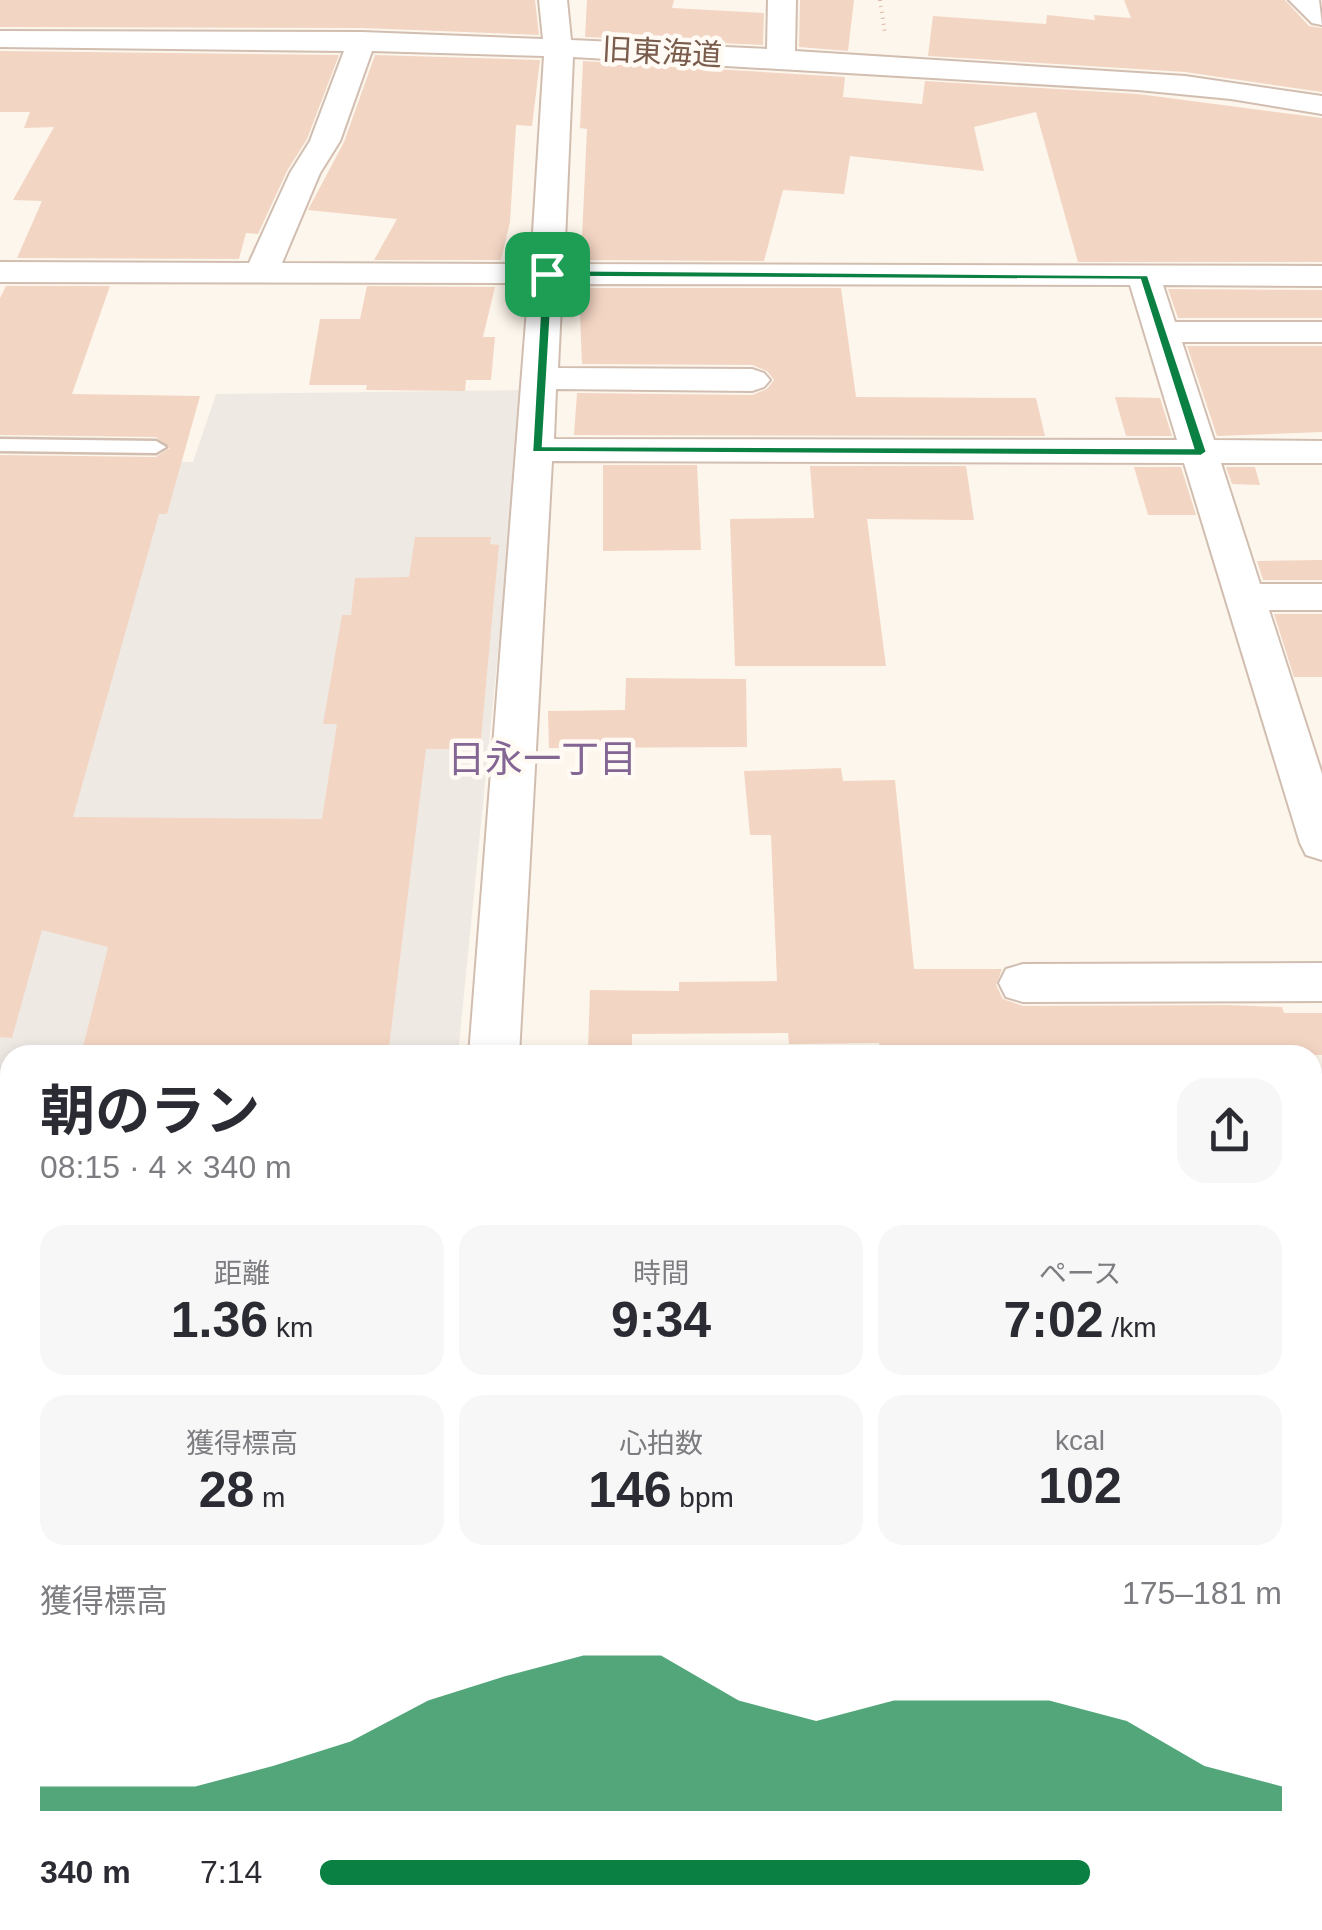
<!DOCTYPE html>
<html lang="ja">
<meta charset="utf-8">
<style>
:root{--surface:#fff;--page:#f7f7f7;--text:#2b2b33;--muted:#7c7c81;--accent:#0b8043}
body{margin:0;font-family:Arial,"Noto Sans JP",sans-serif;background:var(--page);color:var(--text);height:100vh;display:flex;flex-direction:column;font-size:38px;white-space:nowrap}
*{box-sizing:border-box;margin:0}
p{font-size:32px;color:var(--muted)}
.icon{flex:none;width:55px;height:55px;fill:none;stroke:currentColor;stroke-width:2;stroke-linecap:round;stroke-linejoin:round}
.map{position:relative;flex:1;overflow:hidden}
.sheet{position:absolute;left:0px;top:1045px;width:1322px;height:885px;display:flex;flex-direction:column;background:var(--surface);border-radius:30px 30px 0 0;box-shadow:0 5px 15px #0003}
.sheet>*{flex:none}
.pin{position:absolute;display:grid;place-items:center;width:85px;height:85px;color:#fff;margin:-42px;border-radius:20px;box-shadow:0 5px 15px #0006}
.round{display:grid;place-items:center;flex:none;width:105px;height:105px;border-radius:30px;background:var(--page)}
.overview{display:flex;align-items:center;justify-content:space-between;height:170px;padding:0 40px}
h1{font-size:55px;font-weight:700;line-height:75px}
.metrics{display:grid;grid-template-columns:repeat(3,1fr);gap:15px;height:170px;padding:10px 40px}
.metrics div{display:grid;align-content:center;border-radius:25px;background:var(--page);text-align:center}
.metrics b{font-size:50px;font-weight:700}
.metrics small{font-size:28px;font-weight:400}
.metrics p{font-size:28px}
.chart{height:280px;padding:20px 40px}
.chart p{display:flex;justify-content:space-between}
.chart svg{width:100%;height:180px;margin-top:10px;fill:var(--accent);opacity:.7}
ul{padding:0 40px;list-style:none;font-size:32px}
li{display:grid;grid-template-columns:160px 120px 1fr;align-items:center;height:75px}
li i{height:25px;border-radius:12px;background:var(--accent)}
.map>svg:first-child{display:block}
.industrial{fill:#efe9e4}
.building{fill:#f3d5c3}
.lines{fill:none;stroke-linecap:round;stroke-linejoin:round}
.service-casing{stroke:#d1beb0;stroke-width:5}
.minor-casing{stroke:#d1beb0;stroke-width:4}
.path{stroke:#d9b8a5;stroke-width:4;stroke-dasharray:1 5;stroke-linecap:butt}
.service{fill:#fff;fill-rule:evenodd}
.minor{fill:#fff;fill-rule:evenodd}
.route{fill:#0b8043;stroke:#fff;stroke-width:2.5;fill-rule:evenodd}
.labels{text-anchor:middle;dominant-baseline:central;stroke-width:9;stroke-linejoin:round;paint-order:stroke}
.far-street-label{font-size:30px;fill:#7a5c4d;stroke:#fffaf3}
.neighbourhood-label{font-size:38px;fill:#846695;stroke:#fffaf3}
</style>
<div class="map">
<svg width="1322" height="1930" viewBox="0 0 1322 1930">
<rect width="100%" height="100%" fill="#fdf6ec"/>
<path class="industrial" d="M524,390L458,1055H10V1199H0V459L193,462L216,394Z"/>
<path class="building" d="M0,0H535L539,35L362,28L0,27Z
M587,0H674L672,8L764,13L763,45L585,37Z
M800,0H854L848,51L799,47Z
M1124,0H1285L1309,26L1322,28V92L1185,72L928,56L933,16L1046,24L1047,15L1095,20L1094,15L1131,18Z
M0,51L339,55L307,139L287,171L258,234L246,233L239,259L17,258L42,201L13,200L54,127L24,128L30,112H0Z
M375,55L540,60L532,126L516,125L510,222L501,260H374L397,219L308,210L344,142Z
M583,61L845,77L843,97L922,104L925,81L1138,94L1322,118V262H1078L1036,112L974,127L984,171L850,156L844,194L783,190L764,261L581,260L587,129L580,128Z
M6,286H110L72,394L200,396L167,514H159L73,817L322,819L337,724H323L342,615H351L355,578L409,577L415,537H491L490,544L499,545L480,749H426L388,1055H81L108,947L42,930L12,1038L0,1037V455L156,457L170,448L156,437L0,435V298Z
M367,286L495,287L483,337H495L491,380H466L465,391L366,390L367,385H309L320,319H360Z
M579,288H841L856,397L1036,398L1045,436L574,435L577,393L752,395L767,389L774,380L767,371L752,365L582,364Z
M1168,289L1322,290V318H1178Z
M1187,346H1322V432L1217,436Z
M1115,397L1160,398L1172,436H1126Z
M603,465H697L701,550L603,551Z
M810,466H966L974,520L867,519L886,666H735L730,519L814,518Z
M1134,467H1181L1196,515H1148Z
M1226,467H1255L1260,485L1232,484Z
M1322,560V580H1263L1257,561Z
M1274,614H1322V677H1294Z
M626,678L746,679L747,747L549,748L548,711L625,710Z
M841,768L843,781L895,780L914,969H1002L996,985L1003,999L1023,1006L1227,1005L1282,1007L1284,1013H1322V1055H948L947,1051L880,1050L879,1043L789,1044L788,1033L632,1034V1051H588L590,990L679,991V982L777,981L771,835H750L744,771Z"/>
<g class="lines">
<defs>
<path id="service" d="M0,439L156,441L166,447L156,453L0,451Z"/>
<path id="minor" d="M539,0H567L571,40L767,49L768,0H796L795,51L1185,76L1322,96V114L1231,99L1138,90L573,57L564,264L1322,266V286L1163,285L1175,322H1322V342H1182L1214,440L1322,441V463H1221L1260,584H1322V610H1269L1322,774V860L1306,855L1300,843L1184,463L552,461L519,1055H469L529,283L0,282V262L249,263L290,173L310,141L344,51L0,47V31L362,32L543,39ZM372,51L544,56L531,264L282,263L320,173L340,141ZM562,284L1130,285L1177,440L554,439L556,389L752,391L764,387L770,380L764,373L752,369L558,368Z
M1289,0H1319L1322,25L1312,23Z
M1322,963V1001L1023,1002L1006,997L999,983L1006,969L1023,964Z
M0,1193H10V1239H0Z
M1312,1196H1322V1244H1312Z
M403,1920H471L470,1930H402Z"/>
</defs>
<use href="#service" class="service-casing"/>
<use href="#minor" class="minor-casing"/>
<path class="path" d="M880,0L885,33"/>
<use href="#service" class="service"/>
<use href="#minor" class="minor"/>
</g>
<path class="route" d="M547,270L1148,275L1207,452L1201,456L532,452L542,274ZM553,277L1140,280L1193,448L543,446Z"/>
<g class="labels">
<g class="far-street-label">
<text transform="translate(662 52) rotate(3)">旧東海道</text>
</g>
<g class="neighbourhood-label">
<text x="542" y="759">日永一丁目</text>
</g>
</g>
</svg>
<div class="pin" style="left:547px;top:274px;background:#1e9e55"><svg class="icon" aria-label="arrive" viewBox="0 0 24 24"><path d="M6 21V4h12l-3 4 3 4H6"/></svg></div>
<section class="sheet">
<div class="overview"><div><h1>朝のラン</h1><p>08:15 · 4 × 340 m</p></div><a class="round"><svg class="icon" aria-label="share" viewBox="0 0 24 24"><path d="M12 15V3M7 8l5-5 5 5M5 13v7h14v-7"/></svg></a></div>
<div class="metrics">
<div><p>距離</p><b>1.36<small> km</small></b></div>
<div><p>時間</p><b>9:34</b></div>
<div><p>ペース</p><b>7:02<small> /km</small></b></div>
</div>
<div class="metrics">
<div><p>獲得標高</p><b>28<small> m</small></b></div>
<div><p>心拍数</p><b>146<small> bpm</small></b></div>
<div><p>kcal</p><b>102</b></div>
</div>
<div class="chart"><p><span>獲得標高</span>175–181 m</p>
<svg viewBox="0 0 160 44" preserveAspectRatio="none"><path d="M0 44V38L10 38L20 38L30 33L40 27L50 17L60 11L70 6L80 6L90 17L100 22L110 17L120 17L130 17L140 22L150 33L160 38V44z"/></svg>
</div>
<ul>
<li><b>340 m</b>7:14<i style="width:80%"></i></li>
</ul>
</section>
</div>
